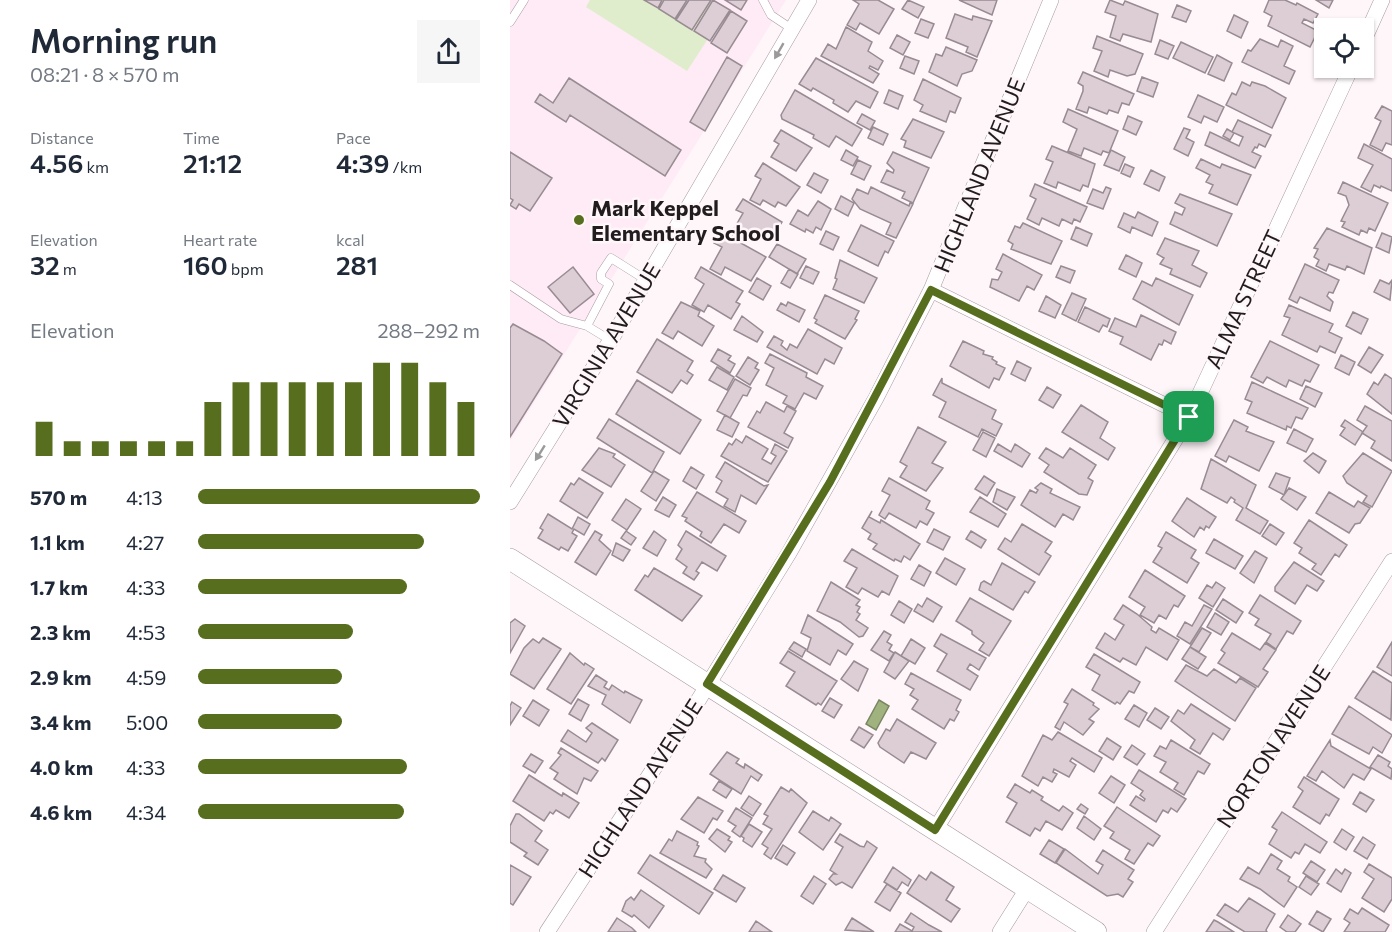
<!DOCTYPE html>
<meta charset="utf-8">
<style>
:root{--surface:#fff;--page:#f6f6f7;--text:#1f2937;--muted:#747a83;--accent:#576e1e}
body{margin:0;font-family:Commissioner,sans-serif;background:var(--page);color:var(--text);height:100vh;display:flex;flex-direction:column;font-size:22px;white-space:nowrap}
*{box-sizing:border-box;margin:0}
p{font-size:20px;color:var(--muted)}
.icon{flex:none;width:33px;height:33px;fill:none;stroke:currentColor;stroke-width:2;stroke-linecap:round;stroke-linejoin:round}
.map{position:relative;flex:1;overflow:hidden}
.side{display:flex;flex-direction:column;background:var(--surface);width:510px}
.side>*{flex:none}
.buttons{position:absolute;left:804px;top:18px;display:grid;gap:12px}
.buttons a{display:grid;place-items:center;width:60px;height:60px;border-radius:0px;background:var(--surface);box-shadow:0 2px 4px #0004;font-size:30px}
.pin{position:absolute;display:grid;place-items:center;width:51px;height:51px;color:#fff;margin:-26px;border-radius:12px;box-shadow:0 3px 9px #0006}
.round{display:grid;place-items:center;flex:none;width:63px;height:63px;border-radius:0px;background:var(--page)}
.overview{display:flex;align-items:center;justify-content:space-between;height:102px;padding:0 30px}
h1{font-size:33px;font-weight:600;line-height:45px}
.metrics{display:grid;grid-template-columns:repeat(3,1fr);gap:9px;height:102px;padding:6px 30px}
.metrics div{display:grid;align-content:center}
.metrics b{font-size:26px;font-weight:600}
.metrics small{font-size:16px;font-weight:400}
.metrics p{font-size:16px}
.chart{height:168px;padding:12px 30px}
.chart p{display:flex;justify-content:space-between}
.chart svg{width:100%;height:108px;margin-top:6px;stroke:var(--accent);stroke-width:6}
ul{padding:0 30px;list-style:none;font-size:20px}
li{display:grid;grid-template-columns:96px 72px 1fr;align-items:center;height:45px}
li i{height:15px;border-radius:8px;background:var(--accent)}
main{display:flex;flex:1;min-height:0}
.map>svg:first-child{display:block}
.built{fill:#feebf5}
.green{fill:#e0edcc}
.water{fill:#a0b37f;stroke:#7a8662;stroke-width:1.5}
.building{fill:#ddced6;stroke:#988b92;stroke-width:1.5}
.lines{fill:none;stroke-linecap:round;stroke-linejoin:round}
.lane-casing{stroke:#a89aa2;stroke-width:9}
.street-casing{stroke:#a89aa2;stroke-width:16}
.secondary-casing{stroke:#a89aa2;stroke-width:22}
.lane{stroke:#fff;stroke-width:8}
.street{stroke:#fff;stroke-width:15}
.secondary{stroke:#fff;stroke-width:21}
.oneway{fill:#9b999a}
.route-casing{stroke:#fff;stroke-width:12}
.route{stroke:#576e1e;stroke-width:8}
.poi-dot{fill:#576e1e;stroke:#fff6fa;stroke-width:2}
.labels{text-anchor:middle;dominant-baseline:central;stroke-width:5;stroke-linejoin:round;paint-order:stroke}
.street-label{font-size:22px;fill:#211c1e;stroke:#fff6fa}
.poi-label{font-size:22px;font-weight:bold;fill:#211c1e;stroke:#fff6fa;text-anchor:start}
</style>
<main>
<section class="side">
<div class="overview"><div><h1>Morning run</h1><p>08:21 · 8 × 570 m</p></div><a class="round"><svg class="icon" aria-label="share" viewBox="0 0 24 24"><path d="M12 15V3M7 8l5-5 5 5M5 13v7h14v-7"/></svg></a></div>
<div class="metrics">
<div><p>Distance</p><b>4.56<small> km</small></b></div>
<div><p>Time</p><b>21:12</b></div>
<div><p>Pace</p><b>4:39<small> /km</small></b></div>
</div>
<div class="metrics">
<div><p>Elevation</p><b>32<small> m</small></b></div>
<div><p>Heart rate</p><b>160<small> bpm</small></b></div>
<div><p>kcal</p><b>281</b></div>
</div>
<div class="chart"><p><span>Elevation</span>288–292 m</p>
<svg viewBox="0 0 160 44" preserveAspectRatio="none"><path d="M5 44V30M15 44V38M25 44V38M35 44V38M45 44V38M55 44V38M65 44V22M75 44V14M85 44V14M95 44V14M105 44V14M115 44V14M125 44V6M135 44V6M145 44V14M155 44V22"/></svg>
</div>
<ul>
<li><b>570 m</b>4:13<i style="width:100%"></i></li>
<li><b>1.1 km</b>4:27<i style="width:80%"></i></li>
<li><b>1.7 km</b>4:33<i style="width:74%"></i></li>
<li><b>2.3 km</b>4:53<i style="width:55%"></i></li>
<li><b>2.9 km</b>4:59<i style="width:51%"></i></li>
<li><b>3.4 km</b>5:00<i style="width:51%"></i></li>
<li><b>4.0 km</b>4:33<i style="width:74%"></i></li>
<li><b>4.6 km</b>4:34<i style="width:73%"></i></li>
</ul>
</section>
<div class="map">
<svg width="882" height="932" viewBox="0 0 882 932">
<rect width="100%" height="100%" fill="#fff6fa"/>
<path class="built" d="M0,0H276L0,441Z"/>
<path class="green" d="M80,0H199L216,11L177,71L76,7Z"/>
<path class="water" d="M369,700L379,706L366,730L356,724Z"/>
<path class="building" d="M134,0H152L148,8Z
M154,0H177L165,19L149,9Z
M179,0H201L182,30L166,20Z
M203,0L220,10L200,41L184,31Z
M215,0H237L231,10Z
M343,0H368L384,9L369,34L350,23L346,30L337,25L349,4Z
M398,0L414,7L408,18L392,9Z
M449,0H487L482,15Z
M600,0L613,5L615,1L648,14L641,42L613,34L610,41L600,37L606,16L595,12Z
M759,0H775L786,5L787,3L808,14L803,23L794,19L792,23L808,31L800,47L758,26L762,16L754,12Z
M806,0H823L819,8Z
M667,5L681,11L676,22L662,17Z
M221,11L237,21L217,53L201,43Z
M445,14L462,20L463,16L482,21L467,57L456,52L458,47L436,38Z
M724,15L738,22L731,38L717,31Z
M411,19L424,24L418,38L405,33Z
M336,27L362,42L358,51L373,61L368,70L360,66L359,68L369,74L363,83L311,56L318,44L326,49Z
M387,35L400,42L393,55L380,48Z
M587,36L633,54L625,74L617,76L600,70L598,77L584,71L592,51L583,48Z
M750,39L768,47L771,40L783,46L774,66L785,71L779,84L732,62L738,50L741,51Z
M650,40L664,46L658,59L645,54Z
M671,42L703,57L695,73L663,58Z
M436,47L467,60L462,71L452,74L447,86L419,72L426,54L432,56Z
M707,55L722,63L714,81L698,74Z
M395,56L409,61L404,74L390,68Z
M217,57L232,66L195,131L180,122Z
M306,58L368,92L360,108L346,101L338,112L323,103L324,100L303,88L301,91L289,84Z
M573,72L624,94L619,105L612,103L608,113L599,110L597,114L579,107L577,113L566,109L573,91V86L568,83Z
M632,77L648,83L643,97L627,91Z
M59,78L171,150L155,176L60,115L56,122L25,102L30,94L43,103Z
M413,79L451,98L445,113L440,111L436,122L410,111L413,105L404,100Z
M732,82L740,86L742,82L755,86L776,98L762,128L716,105L722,93L726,95Z
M285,90L352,129L342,146L326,136L319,147L303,138L304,135L272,119L271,115Z
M379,90L393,96L388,109L374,103Z
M688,95L714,107L707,122L694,116L691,123L678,117Z
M872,106L882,111V145L876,143L872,151L860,145L871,121L865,118Z
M558,109L608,131L599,153L593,151L591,155L574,148L571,156L558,151L567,129L553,122Z
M352,114L365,121L360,130L347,123Z
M618,116L632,122L626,135L613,129Z
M403,119L434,132L421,158L394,147L396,141L391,139Z
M728,120L761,135L755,147L749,144L747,148L745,147L742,152L751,156L745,168L695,145L700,132L729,146L733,137L722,132Z
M363,127L378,134L373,145L358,138Z
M674,128L680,130L676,138L684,142L678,156L664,149Z
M717,129L724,133L720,140L713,136Z
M271,130L302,148L286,171L261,157L269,144L264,141Z
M854,144L882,159V191L871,186L870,188L864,185L861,192L851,187L863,165L848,158Z
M542,146L585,164L578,187L573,185L570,191L548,182L546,188L534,183L543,162L536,159Z
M336,150L348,157L343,166L331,160Z
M601,150L615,157L609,171L594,165Z
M0,152L42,178L20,211L9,204L6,209L0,205L3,200L0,198Z
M383,152L419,168L403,203L392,198L395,192L371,182L377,170L383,173L384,170L377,163Z
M691,159L710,168L712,164L741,175L727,205L699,193L703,185L696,182L700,175L686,168Z
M348,160L361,166L354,180L341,174Z
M253,163L290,187L276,206L268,202L265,207L253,200L250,205L240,200L251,179L245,176Z
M615,164L624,168L620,177L611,173Z
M641,170L655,177L649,191L634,184Z
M304,173L318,180L311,193L297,185Z
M833,182L878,203L865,231L859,228L857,233L851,230L849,235L832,227L835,222L831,221L839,205L836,196L828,193Z
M525,184L577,207L570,222L564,219L562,224L552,219L549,226L532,218L529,225L517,219L526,199L520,196Z
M361,187L399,206L400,203L403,204L386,238L376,234L381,223L350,209L342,199L347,189L358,194Z
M596,187L601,189L593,209L577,203L583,189L593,193Z
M670,194L722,214L707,246L660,224L665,212L672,215L675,208L665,203Z
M331,196L344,203L338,216L325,209Z
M233,199L272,222L260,242L250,236L247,241L233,232L229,239L221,234L233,213L226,210Z
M308,201L321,209L311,230L306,227L303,233L296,229L295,232L280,224L288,210L298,216Z
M628,212L648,222L642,236L622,227L620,233L608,227L614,213L625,218Z
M513,223L552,241L541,264L501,249L503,244L498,241L505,226L510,228Z
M351,225L384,241L378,253L375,251L368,266L338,251Z
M566,227L582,234L577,246L561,239Z
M817,228L862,248L854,274L837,266L835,270L819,264L816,271L806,266L809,260L804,257L808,249L804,248Z
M316,231L329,237L323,250L310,244Z
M211,232L256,257L241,281L215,267L211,275L200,269L212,247L204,243Z
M872,233L882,237L879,253L866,247Z
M655,238L689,251L682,265L697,273L690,287L660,274L662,269L650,264L654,258L647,254Z
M267,244L296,259L287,274L259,257Z
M493,254L532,275L524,290L517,286L509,301L480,287L482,279L488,280L492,272L486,269Z
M616,255L632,263L626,277L609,269Z
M330,260L367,278L354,303L323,289L327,279L325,278Z
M795,264L829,280L823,293L819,292L817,296L823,302L820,311L790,297L787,303L779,299Z
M296,266L309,272L303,284L290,278Z
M551,266L565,271L560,283L546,277Z
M63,267L84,294L60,313L38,287Z
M191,267L233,291L226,302L230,304L221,319L198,305L194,312L182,305L194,284L185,278Z
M279,269L288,274L280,288L271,283Z
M247,278L261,286L253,300L239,292Z
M646,278L683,295L669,325L623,299L632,281L642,286Z
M870,280L879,284L882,280L880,300L864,292Z
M562,293L576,299L566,321L552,314Z
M315,295L349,311L345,319L347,320L335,339L305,323L307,320L304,318Z
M536,296L551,305L545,318L529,311Z
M171,302L190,311L188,316L204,326L192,346L168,331L163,339L152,333Z
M278,302L295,310L289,322L267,310L271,303L276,306Z
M779,305L823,324L819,332L832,338L825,353L810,346L807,352L772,335L780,318L774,316Z
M575,307L600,319L597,327L593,325L589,332L568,322Z
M843,312L858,319L851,334L836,326Z
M631,315L666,332L661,344L654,340L652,345L649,344L641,360L610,344L613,337L599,331L605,318L626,327Z
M232,316L253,332L247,342L224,330Z
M3,324L34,341L52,354L0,437V328Z
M298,329L332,348L324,364L315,359L307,374L257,347L264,336L273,341L271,345L277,350L280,344L287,348Z
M147,339L183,361L177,371L183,375L177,384L171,380L162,393L127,372Z
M453,341L474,351L473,354L483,357L482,359L487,362L486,364L495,368L489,380L484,378L479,388L440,366Z
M760,341L809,365L800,382L795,380L792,386L779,380L776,387L757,377L753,383L741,377Z
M859,347L873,355L861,373L848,365Z
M208,349L221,356L218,360L225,364L220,373L201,361Z
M260,354L297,373L296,377L313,386L306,399L294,393L285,409L273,403L277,396L256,385L264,368L255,363Z
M831,355L845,362L839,375L825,368Z
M238,357L248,363L245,368L249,370L240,385L226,376Z
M507,361L521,368L515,381L501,374Z
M207,367L224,377L217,390L199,380Z
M875,374L882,379V414L857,394L864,382L868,385Z
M432,378V383L486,410L482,419L492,424L486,436L472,429L468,437L429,417L436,402L423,395Z
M225,379L241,388L237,396L233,395L220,418L207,411Z
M127,380L191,420L170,454L106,414Z
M742,382L798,408L792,419L786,417L781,428L777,426L776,430L737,413L742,402L735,399Z
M796,386L812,393L805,407L790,399Z
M537,387L551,395L543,408L529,400Z
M256,402L274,412L277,406L286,411L274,433L283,438L278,448L238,427L247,411L250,413Z
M571,405L598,422L590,438L605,448L598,460L552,432Z
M855,406L882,421V461L861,448L865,441L852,433L857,426L847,420Z
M215,415L229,423L222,437L207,430Z
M99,419L154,452L142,473L87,438Z
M724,420L738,427L736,431L764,442L749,471L719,456L716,462L705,456Z
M835,420L853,432L845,445L830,435L835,428L831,426Z
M408,427L436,442L422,463L433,468L416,491L390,477L397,466L390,462Z
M784,429L803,439L796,452L777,443Z
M473,432L485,438L476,457L463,450Z
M236,436L258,449L252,459L261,464L266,456L261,453L265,444L277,451L258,482L211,456L219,443L222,445L226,439L232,443Z
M488,444L501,452L505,444L520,454L512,467L484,451Z
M89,448L105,454L103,457L115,465L101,487L72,470Z
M536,448L553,458L560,448L586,465L578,478L583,481L577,495L569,494L534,472L539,465L529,458Z
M803,453L816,461L809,473L794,461Z
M853,453L882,471L862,507L853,502L857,496L837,483L833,476Z
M701,459L746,485L736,508L758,521L750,534L726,520L733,508L724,502L725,500L721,497L717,503L691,489Z
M215,462L254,486L258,485L246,504L231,495L225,512L214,506L218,499L206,492L212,481L206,477Z
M181,467L194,475L186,489L173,481Z
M144,471L159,480L146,501L131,491Z
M766,473L780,478L774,495L759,487Z
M474,476L485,483L477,496L465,489Z
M69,478L93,493L77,518L50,501L61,483L64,485Z
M379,478L420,501L416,509L424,513L417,525L410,521L406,528L379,513L375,519L369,515L380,495L372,491Z
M531,483L542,489L540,493L570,507L563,520L553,514L545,527L511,505L520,490L526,493L528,490L525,488Z
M779,488L796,497L787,510L771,499Z
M487,489L505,497L497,510L483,502Z
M187,492L236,521L229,533L214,524L201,543L190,536L192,532L175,521L177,518L172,516Z
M819,492L844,507L848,501L860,508L850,523L845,524L839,533L806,513Z
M153,497L166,505L159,517L145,510Z
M470,497L496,514L488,527L460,512Z
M677,498L706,517L699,528L696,526L694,530L690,527L684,537L662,521Z
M116,499L131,509L117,530L102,520Z
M362,511L359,517L370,523L371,520L410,544L400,560L394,556L391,562L385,559L384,561L363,549L367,544L358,539L361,534L352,528Z
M38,514L62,529L68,517L80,524L74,535L64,529L62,533L67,536L58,551L51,547L49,550L28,538L33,530L30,528Z
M799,520L837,545L829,557L825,554L811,575L802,569L806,564L789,553L792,548L784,543Z
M512,524L542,542L535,552L541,556L529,575L488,549L495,538L501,542Z
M760,524L774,533L766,545L752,536Z
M424,529L440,537L433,550L417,542Z
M85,531L92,535L89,540L101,551L86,575L65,562Z
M116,531L126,538L121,545L111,538Z
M144,531L156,540L147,556L133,548Z
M176,531L216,556L207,571L192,562L186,571L189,573L184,580L173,573L177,567L166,559L172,549L168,545Z
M461,531L476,540L471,548L456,539Z
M656,532L686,550L681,558L689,563L677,583L643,562L652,548L648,546Z
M704,539L733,556L725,569L696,553Z
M106,543L120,550L113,561L102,555Z
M342,549L388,576L379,595L372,591L368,597L352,588L348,594L336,587L347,568L334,561Z
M745,551L757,558L744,583L730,573Z
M435,558L455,569L446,585L426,573Z
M784,562L814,581L807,591L797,585L785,604L765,591V587Z
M492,563L525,582L518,593L515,591L503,610L469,590L471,583L474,581L481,585Z
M409,565L421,572L414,586L401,579Z
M144,568L192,596L172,621L125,590L135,575L138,577Z
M635,570L675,596L668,607L664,605L656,619L649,615L644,623L630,615L635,607L619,597Z
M321,582L350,600L346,605L350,607L347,612L350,614L346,620L358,628L353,636L349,637L330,622L307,611Z
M706,582L715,588L703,607L689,598L697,585L702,588Z
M750,595L791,621L783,634L777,631L766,649L756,642L761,634L745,625L749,619L739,613Z
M417,598L432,607L423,622L404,611L408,604L412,607Z
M460,598L501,621L479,656L469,650L474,643L462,634V631L446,621Z
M713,599L733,612L726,623L706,610Z
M389,601L402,609L394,623L381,615Z
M613,605L627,614L642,627L641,630L646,633L649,628L669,640L657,660L636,647L626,665L613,658L610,662L586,648L595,633L605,640L614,625L604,619Z
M694,605L702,609L680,644L667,636L675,622L682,626Z
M705,613L719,622L711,635L697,627Z
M298,615L343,644L336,655L328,650L320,665L297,651L301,638L291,633Z
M5,619L15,626L0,653V623Z
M692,628L701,633L689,652L680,647Z
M374,631L381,635L377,642L382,645L379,650L384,653L379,661L361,650Z
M722,633L750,650L755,643L766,650L753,669L758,672L748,687L708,663L715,653L711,650Z
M431,634L476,658L469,670L460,664L457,669L468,676L460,690L427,671L437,654L424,646Z
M33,638L51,649L24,689L0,674L14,648L23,639L29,643Z
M401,639L415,648L405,664L391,656Z
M284,642L296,649L292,657L279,649Z
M882,642V676L867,667Z
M680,647L696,657L688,669L672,659Z
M278,651L327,681L311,705L308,703L306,705L276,686L285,672L270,663Z
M385,652L399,661L385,679L374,672Z
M60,653L74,665L75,663L84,669L61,704L37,689Z
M584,654L630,682L624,693L619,691L610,704L607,702L605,704L582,690L590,675L576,667Z
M344,661L358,669L348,691L331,679Z
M676,665L697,676L704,669L726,683L730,678L746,688L725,721L665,681Z
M863,671L882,683L881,720L845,698Z
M401,673L451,700L446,710L449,712L444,721L440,719L434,729L402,709L408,700L400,695L404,689L395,684Z
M86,675L97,682L94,687L99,690L102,685L114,693L115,691L132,700L120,723L92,704L96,695L78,686Z
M562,689L584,703L583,705L589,709L579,719L584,722L573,735L554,722L550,730L545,727L558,704L554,702Z
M320,698L332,705L324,718L312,711Z
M68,699L79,705L71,721L59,714Z
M23,700L39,710L29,726L13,716Z
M2,702L11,708L0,725V706Z
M681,704L720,729L713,740L703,733L690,754L680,748L685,740L661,721L668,710L674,714Z
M624,705L637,713L629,727L615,719Z
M839,706L882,735L872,753L863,747L859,754L822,734Z
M645,708L659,717L651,729L637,720Z
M387,719L426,743L416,759L401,752L394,763L370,747L368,743L376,729L380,731Z
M82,723L108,740L95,761L92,758L88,763L51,741L58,730L76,742L82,733L76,728Z
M349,727L363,735L354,748L341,740Z
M548,732L592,758L584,772L562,758L560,761L566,765L559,777L544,769L543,772L547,774L542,782L533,777L528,786L512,776L533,735L542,740Z
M597,738L611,747L603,760L589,751Z
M661,740L700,764L694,774L688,771L674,795L664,789L668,783L650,772L656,762L644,756L650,746L656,749Z
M820,740L821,746L861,769L854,780L843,774L834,788L812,771L806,781L797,776Z
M622,745L635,754L627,765L614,757Z
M51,748L88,771L81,781L74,778L67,794L44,779L48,773L40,768L51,755L48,753Z
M217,752L229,759L226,763L234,768L235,764L252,775L248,781L241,776L231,794L200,774Z
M21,754L33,761L25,773L13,766Z
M868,755L880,762L878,766L882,769L881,779L860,767Z
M629,770L676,799L667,812L661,808L658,813L653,810L646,822L620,805L626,796L634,801L635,799L630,795L633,791L621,783Z
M19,775L52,796L53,793L69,803L59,818L46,810L43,814L40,812L34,821L3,801Z
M601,776L615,785L604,803L589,793Z
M794,777L829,799L819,816L816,814L810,824L783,807L793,791L788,787Z
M209,781L222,789L216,798L203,790Z
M505,784L520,793L522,790L533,797L531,800L549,811L553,806L563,813L552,830L536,821L530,831L525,828L520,836L496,822L507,803L497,797Z
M271,787L279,792L281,789L297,803L261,859L254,854L258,848L252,844L262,829L253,824L258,816L254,814Z
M850,792L864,800L856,812L843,804Z
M239,796L251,804L243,816L231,808Z
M188,797L213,811L207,820L203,818L194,833L171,819Z
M571,804L578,809L575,814L567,809Z
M607,807L650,836L643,846L638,843L624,864L615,859L620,850L600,838L604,832L594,826Z
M226,808L242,818L230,837L222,831L226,826L218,821Z
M303,811L319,821L321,817L331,824L313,850L289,832Z
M772,812L817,842L810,853L795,844L789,854L785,852L781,858L759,844L767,830L762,827Z
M6,814H9L32,831L25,841L38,850L28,865L14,856L17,853L0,842V826Z
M574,816L591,829L584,840L567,828Z
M239,824L252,832L242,847L233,841L234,838L231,836Z
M207,829L220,837L218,840L222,842L215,852L199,839Z
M832,829L844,837L836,850L824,842Z
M167,831L188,842L187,845L189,846L184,856L196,859L195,862L202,869L196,878L150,853L159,839L162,841Z
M330,834L350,846L354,847L357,841L367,848L342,888L332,882L326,885L319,879L323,874H326L320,870L333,847L325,842Z
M853,837L865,845L857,859L844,851Z
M539,840L554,849L545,863L530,854Z
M273,845L285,853L277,865L265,858Z
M555,849L588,874L593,865L586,861L593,850L624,870L618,879L623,882L613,897L608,894L597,896L546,863Z
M761,854L772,861L767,869L780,877L778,881L787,887L774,907L750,889L730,879L738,867L749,874Z
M140,855L203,893L189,914L128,873Z
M801,861L815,870L807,882L793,873Z
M859,864L882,878V899L874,912L852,898L864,879L854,872Z
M0,865L21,877L3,905L0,903Z
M383,867L401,880L398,886L392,882L387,890L374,882Z
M826,869L832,874L835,869L841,873L831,892L817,883Z
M421,872L444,887L436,900L450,909L441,922L397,893L409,875L416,880Z
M213,875L235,888L226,902L204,889Z
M304,876L316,884L303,904L291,896Z
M796,876L809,884L801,895L789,887Z
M377,884L391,893L380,911L365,902Z
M131,890L154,906L139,928L124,915L122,917L112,911L116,901L121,897L124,900Z
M739,898L765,914L756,930L757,932H735L707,915L715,904L728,912Z
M852,908L879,925L875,932H834L840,923L834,919L840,909L848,914Z
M807,911L821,919L813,932L799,924Z
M401,913L419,925L432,932H385L390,924L402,931L404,927L395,922Z
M778,915L791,924L785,932H777L770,927Z
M107,918L122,928L126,932H98Z
M342,918L364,932L335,930Z
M704,920L708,922L724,932H696Z
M246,921L262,932H239Z"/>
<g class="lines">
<defs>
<path id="lane" d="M253,0L261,15L282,29
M0,22L14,0
M0,285L51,319L77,326
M100,340L77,326L99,284L91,279V273L101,258L136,280"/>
<path id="street" d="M854,40L872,0
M421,290L679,417
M0,502L102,338L299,0
M425,830L679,417L841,68
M37,932L186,704L279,553L366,398L421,290L541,0
M490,932L517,889
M644,932L882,561"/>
<path id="secondary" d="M0,559L586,932"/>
</defs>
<use href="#lane" class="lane-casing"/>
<use href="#street" class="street-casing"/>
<use href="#secondary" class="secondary-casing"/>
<use href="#lane" class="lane"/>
<use href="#street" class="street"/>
<use href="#secondary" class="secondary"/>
</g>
<defs><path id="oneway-solid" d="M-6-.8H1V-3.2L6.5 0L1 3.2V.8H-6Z" transform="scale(1.5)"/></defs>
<g class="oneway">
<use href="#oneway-solid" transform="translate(269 51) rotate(120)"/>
<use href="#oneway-solid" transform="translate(30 453) rotate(122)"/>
</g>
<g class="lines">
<defs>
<path id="route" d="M421,290L679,417L425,830L197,684L320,482Z"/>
</defs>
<use href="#route" class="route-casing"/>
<use href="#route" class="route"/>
</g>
<circle class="poi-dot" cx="69" cy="220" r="6"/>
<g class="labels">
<g class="street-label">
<text transform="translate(469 175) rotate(-68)">HIGHLAND AVENUE</text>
<text transform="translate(733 299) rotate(-65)">ALMA STREET</text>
<text transform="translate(96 345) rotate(-59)">VIRGINIA AVENUE</text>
<text transform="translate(763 746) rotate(-57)">NORTON AVENUE</text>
<text transform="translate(130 788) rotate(-57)">HIGHLAND AVENUE</text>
</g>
<g class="poi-label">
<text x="81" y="207">Mark Keppel<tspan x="81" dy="25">Elementary School</tspan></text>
</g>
</g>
</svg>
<div class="buttons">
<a><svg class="icon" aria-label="locate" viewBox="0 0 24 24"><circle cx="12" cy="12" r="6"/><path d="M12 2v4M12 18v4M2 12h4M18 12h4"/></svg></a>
</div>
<div class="pin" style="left:679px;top:417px;background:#1e9e55"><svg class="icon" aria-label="arrive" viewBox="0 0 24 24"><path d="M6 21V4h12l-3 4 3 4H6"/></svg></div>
</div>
</main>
